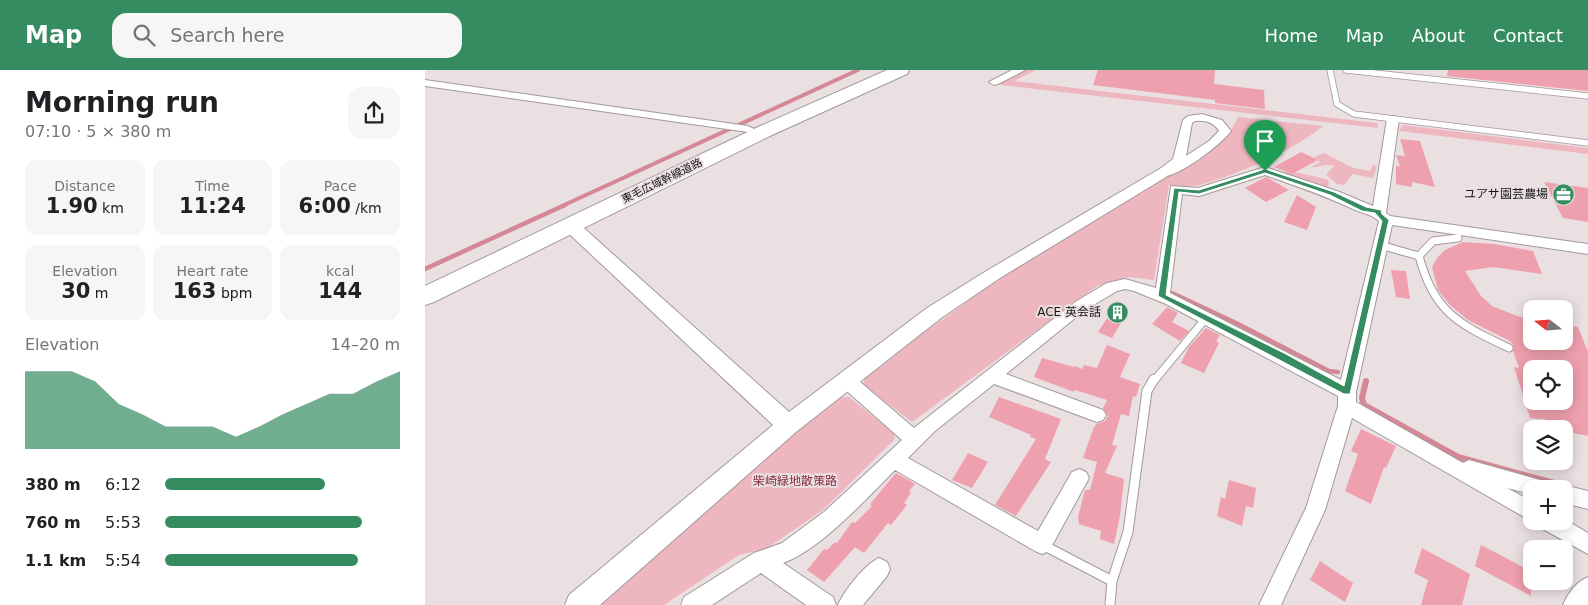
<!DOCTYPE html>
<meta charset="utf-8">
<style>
:root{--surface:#fff;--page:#f6f6f6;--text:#202124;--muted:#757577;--accent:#358c60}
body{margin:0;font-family:"DejaVu Sans","Noto Sans JP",sans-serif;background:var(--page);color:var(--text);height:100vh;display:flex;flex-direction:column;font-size:19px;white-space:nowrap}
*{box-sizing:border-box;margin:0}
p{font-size:16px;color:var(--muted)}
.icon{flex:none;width:28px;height:28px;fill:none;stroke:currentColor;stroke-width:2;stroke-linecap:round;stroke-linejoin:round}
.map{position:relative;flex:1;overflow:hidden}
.details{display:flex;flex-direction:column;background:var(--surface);width:425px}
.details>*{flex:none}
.needle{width:32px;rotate:287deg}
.buttons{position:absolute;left:1098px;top:230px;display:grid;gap:10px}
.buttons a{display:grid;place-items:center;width:50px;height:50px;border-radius:10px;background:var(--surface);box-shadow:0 2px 12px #0003;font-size:25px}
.pin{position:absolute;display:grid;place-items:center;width:42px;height:42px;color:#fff;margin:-51px -21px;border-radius:50% 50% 50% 0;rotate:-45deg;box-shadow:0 0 5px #0007}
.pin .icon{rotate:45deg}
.round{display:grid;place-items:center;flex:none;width:52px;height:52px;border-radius:15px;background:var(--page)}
.overview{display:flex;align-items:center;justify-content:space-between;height:85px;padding:0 25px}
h1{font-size:28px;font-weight:600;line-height:38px}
.stats{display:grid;grid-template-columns:repeat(3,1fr);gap:8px;height:85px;padding:5px 25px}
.stats div{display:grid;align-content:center;border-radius:12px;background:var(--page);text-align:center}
.stats b{font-size:21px;font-weight:600}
.stats small{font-size:14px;font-weight:400}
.stats p{font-size:14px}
.chart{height:140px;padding:10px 25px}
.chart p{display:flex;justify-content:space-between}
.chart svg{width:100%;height:90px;margin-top:5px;fill:var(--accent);opacity:.7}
ul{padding:0 25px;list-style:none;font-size:16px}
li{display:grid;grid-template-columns:80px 60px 1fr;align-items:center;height:38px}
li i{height:12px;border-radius:6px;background:var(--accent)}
header{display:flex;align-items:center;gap:30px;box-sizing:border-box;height:70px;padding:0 25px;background:var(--accent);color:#fff}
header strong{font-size:24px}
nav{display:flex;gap:28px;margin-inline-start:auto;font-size:18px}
.search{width:350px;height:45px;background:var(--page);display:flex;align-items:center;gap:12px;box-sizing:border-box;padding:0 18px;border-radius:15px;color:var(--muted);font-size:19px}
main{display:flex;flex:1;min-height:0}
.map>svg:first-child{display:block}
.green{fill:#eeb7c0}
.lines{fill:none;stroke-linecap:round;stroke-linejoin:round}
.stream-far2{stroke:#d48895;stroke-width:4}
.stream-far1{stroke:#d48895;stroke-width:4.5}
.stream{stroke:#d48895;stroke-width:6}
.building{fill:#eea0ae;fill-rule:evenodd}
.service-far2-casing{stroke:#a2999a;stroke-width:7}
.service-far1-casing{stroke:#a2999a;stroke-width:9}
.service-casing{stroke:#a2999a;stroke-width:11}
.minor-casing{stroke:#a2999a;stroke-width:2}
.tertiary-casing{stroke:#a2999a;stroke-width:2}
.trunk-casing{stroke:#a2999a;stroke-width:2}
.service-far2{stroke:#fff;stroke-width:5.5}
.service-far1{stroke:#fff;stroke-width:7}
.service{stroke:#fff;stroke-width:9}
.minor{fill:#fff;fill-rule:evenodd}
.tertiary{fill:#fff;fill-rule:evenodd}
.trunk{fill:#fff;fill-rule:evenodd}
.route{fill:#358c60;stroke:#fff;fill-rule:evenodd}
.labels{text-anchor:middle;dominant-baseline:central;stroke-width:4;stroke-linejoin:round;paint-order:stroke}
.far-street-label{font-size:11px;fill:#191616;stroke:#eadfe1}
.poi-label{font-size:12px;fill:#191616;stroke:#eadfe1;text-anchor:end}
.park-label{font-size:12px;fill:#862c44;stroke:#eadfe1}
</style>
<header>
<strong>Map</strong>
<div class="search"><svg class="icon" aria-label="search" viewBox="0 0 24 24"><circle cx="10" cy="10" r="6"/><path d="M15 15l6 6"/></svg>Search here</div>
<nav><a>Home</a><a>Map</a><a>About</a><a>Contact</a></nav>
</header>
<main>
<section class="details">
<div class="overview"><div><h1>Morning run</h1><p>07:10 · 5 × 380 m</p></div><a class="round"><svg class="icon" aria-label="share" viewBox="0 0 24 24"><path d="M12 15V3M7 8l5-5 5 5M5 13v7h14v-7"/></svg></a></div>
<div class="stats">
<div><p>Distance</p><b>1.90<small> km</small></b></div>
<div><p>Time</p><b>11:24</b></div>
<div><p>Pace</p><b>6:00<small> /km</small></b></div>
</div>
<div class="stats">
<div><p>Elevation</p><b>30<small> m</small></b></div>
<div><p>Heart rate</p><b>163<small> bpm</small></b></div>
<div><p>kcal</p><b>144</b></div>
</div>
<div class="chart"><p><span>Elevation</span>14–20 m</p>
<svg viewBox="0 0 160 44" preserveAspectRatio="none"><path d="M0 44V6L10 6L20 6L30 11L40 22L50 27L60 33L70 33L80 33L90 38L100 33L110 27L120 22L130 17L140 17L150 11L160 6V44z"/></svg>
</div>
<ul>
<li><b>380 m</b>6:12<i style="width:68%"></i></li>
<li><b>760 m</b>5:53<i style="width:84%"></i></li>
<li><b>1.1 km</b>5:54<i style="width:82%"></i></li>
</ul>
</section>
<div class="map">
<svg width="1163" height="535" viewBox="0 0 1163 535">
<rect width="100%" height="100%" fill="#eadfe1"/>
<path class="green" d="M601,0H611L589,11L952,53L953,58L576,15L577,11Z
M813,47L898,56C868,81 810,106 771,116C762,118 753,116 744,115L729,210L703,207L672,216L487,352L438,315L441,304L582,203L802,68Z
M978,55L1163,78V84L974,61Z
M899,83L928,98L945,101L948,95L952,96L948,108L928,104L919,115L912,114L901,105L909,96C901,93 894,98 886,97L895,92L889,87Z
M862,100C876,104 890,106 903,110L904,115L900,120L858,104Z
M414,327H424L470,364L469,370L398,440L341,479L314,485L239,535H169L361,366Z"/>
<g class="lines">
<path class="stream-far2" d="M137,136L433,0"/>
<path class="stream-far1" d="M0,199L140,135
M747,223L811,253L904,301L913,302"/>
<path class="stream" d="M941,311L937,328L939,335L1033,387L1144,417"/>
</g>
<path class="building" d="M673,0H790L789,14L839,20L840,39L790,33V30L668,15Z
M1023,0H1163V21L1022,6Z
M975,69L995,71L1010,117L987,112V117L971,114V95L975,97L971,85L980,86Z
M876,82L893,90L867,104L849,97Z
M841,107L843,108L864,120L841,132L820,118Z
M1119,112L1163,118V152L1138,148Z
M872,125L891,137L882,160L859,152Z
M1038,172L1069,174L1108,181L1117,204L1068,197L1040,201L1056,226L1067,236L1095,247L1106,249V271H1139V255L1153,257L1163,282V366L1139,361V359L1122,357L1120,349L1105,348L1089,297L1094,298L1088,281V275L1085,271L1043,250L1025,235L1013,220L1007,197L1013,187L1020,180ZM1106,299H1139V331H1106Z
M966,200L981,201L985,229L971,227Z
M690,236L704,240L687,268L673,262Z
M742,237L753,243L747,252L764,261L755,271L727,254Z
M781,258L795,265L791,271L794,273L779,303L756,293L764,277Z
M682,275L705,284L695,307L715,314L711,327L708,326L704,346L696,344L687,375L692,376L680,403L699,409L695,446L689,474L675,469L676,461L654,454L653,447L660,420H665L672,392L658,388L669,357L672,354L680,351L683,346L678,338L682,330L650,320L649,322L609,307L617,288L649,297L650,296L657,299L659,295L672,298Z
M574,327L636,349L620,389L626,392L591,446L570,435L611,369L605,367L606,365L564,347Z
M936,359L971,376L961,398L959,397L946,434L920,421L933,384L926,381Z
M543,383L563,392L547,418L527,410Z
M471,403L490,414L484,421L486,423L479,433L482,435L466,455L463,453L439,483L430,477L399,512L382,500L399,479L402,480L410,472L412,473L427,452L430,453L447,436L445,434Z
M804,410L831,418L828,438L821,436L817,456L792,446L796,427L800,429Z
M1056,475L1106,501V526L1050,496Z
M997,478L1045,504L1037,535H996L1003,510L989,503Z
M895,491L928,513L920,532L885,510Z"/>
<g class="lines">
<defs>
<path id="service-far2" d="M905,0L912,34L929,44L1163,73
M921,0L1163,26"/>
<path id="service-far1" d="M955,175L994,186L1008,171L1033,168
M994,186C1009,243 1034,254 1084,278
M729,311L781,248"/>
<path id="service" d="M618,475L687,511L685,535
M687,511L703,462L722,321L729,309"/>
<path id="minor" d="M587,0H600L573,14L569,15L564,12Z
M0,10L323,56L329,59L323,62L0,16Z
M777,44L797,50L806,61C796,75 749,111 732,107L730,104L732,101L748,89L758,50L763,46ZM770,51C780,50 789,52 794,61L784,71L761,86L767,53Z
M968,46L974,49L961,143L965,146L1163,174V184L967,155L931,322V332L1038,393L1044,390L1126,413L1129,419H1106V424L1082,418L1106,431V451L927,348L900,440L856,535H834L881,438L913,336V326L741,234L709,221L700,219L692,221L660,240L581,304L678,340L681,345L678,350L672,352L569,314L510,361L483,388L613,461L647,402L654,399L661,402L664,408L624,481L617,484L610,481L470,400C442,428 395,480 358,493L408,527L411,535H381L336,503L287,535H256L259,527L329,483L357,473L399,442L477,370L415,315L412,310L415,305L421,303L427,305L489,358L650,232L682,213L700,209L731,218L746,116L773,118L840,97L912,121L948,136L962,49ZM840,105C871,116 901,126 930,140C940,144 946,144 954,151L916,310L745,223L757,124L774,126Z
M1139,415L1163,421V439L1139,433V419H1132Z
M1139,449L1163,463V484L1116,458L1113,451H1139Z
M454,488L462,492L465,499L462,506L438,535H413C419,521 440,494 454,488Z
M1163,507V535H1138C1143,523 1151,512 1163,507Z"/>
<path id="tertiary" d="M736,99L741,101L744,104L741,107L575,208L516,248L371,362L175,535H140L144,525L348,355L139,159L137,155L139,151L145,150L151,151L364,342L502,238L563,200L731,101Z"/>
<path id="trunk" d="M462,0H484L482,4L347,65L9,232L0,235V216L333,57Z"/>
</defs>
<use href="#service-far2" class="service-far2-casing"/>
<use href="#service-far1" class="service-far1-casing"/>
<use href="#service" class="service-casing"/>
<use href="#minor" class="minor-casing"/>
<use href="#tertiary" class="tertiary-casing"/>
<use href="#trunk" class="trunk-casing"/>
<use href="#service-far2" class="service-far2"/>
<use href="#service-far1" class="service-far1"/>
<use href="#service" class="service"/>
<use href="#minor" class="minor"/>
<use href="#tertiary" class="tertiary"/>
<use href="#trunk" class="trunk"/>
</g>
<path class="route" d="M840,99L909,122L941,137L956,140L957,144L964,150L925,324H919L733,226L749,118L774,120ZM840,103L905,125L937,141L950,143L957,151L919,316L859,283L741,225L754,122L774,124Z"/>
<defs>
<symbol id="office-disc" viewBox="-11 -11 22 22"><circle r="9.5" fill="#358c60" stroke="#eadfe1"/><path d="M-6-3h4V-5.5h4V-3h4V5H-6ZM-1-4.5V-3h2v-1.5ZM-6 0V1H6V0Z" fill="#fff"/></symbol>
<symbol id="building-disc" viewBox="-11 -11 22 22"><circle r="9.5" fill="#358c60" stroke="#eadfe1"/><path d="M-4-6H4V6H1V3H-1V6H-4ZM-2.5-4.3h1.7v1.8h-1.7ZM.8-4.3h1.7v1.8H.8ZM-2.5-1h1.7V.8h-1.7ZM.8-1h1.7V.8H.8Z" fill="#fff"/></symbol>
</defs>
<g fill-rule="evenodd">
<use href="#office-disc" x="1126" y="112" width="25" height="25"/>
<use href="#building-disc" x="680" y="230" width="25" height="25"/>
</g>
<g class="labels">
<g class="far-street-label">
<text transform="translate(237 111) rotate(-26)">東毛広域幹線道路</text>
</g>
<g class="poi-label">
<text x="1123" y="124">ユアサ園芸農場</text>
<text x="676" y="242">ACE 英会話</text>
</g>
<g class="park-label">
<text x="370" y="411">柴崎緑地散策路</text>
</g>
</g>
</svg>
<div class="buttons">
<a><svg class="needle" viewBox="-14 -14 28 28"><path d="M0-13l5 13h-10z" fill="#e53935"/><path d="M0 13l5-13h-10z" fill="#757577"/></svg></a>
<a><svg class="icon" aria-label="locate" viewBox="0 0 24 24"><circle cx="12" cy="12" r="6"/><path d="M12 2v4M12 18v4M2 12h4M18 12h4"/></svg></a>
<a><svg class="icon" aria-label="layers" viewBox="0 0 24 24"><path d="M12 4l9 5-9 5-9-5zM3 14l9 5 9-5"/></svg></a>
<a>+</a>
<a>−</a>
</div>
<div class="pin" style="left:840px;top:101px;background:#1e9e55"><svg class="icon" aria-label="arrive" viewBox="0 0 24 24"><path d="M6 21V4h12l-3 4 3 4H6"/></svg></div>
</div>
</main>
